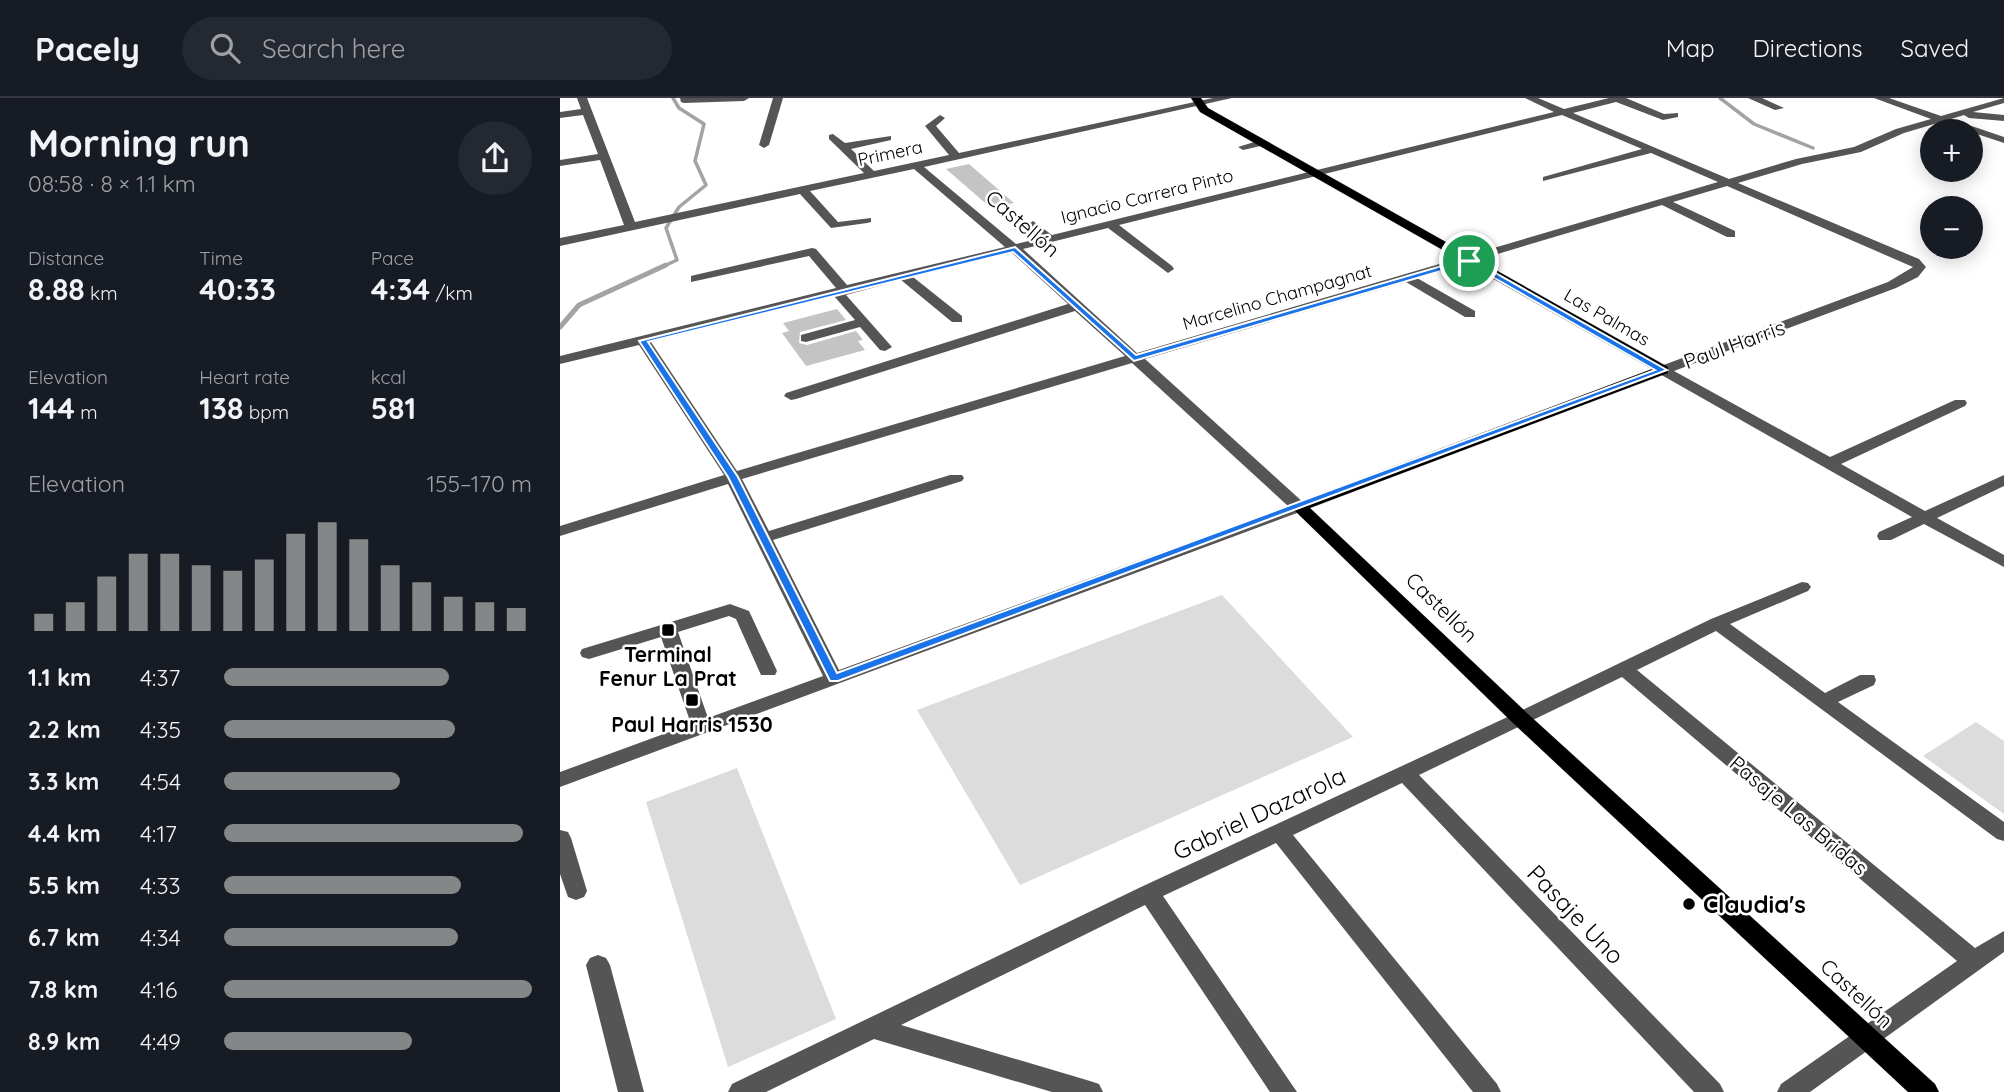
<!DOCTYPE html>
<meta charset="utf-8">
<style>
:root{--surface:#171b24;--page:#242831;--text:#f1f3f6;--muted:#9ea1a6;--line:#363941;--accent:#858687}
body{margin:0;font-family:Quicksand,sans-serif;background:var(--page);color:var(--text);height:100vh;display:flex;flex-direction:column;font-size:26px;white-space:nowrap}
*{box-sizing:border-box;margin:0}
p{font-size:23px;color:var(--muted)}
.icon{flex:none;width:38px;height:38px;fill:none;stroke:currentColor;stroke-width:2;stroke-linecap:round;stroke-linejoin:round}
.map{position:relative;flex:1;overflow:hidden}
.side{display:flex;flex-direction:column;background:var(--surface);width:560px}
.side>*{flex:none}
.tools{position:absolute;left:1360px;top:21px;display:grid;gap:14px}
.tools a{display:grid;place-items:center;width:63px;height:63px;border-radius:50%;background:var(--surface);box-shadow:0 4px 18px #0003;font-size:35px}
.pin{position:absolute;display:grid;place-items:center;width:60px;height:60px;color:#fff;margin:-30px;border:4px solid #fff;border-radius:50%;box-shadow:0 2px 7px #0007}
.round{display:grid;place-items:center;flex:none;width:74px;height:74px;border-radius:37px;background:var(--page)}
.summary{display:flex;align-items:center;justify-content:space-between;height:119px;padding:0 28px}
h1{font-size:38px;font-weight:700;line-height:52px}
.stats{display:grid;grid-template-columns:repeat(3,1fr);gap:10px;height:119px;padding:7px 28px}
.stats div{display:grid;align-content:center}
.stats b{font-size:30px;font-weight:700}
.stats small{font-size:19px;font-weight:400}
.stats p{font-size:19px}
.chart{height:196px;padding:14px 28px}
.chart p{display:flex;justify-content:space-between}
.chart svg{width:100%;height:126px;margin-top:7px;stroke:var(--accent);stroke-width:6}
ul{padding:0 28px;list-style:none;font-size:23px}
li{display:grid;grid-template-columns:112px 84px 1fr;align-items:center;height:52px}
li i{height:18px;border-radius:9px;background:var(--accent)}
header{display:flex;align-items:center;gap:42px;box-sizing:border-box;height:98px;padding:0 35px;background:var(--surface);border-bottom:2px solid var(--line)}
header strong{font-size:33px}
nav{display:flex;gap:38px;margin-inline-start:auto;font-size:24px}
.search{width:490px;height:63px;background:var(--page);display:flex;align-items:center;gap:18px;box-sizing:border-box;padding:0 24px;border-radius:38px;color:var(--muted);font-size:26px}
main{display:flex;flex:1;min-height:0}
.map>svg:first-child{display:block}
.green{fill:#dcdcdc}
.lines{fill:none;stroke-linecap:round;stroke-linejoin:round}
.stream-far1{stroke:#a3a3a3;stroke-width:3.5}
.stream{stroke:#a3a3a3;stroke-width:5}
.building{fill:#c4c4c4}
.major-casing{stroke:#dbdbdb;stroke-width:1}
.minor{fill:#555;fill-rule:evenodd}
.major{fill:#000;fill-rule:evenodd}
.route{fill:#1a73e8;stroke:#fff;stroke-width:2;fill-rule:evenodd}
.poi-dot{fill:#000;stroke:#fff;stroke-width:2.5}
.labels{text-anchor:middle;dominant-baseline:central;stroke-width:5;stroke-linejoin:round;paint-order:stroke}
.far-street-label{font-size:18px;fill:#000;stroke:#fff}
.street-label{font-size:21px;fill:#000;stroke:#fff}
.poi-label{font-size:21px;font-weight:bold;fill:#000;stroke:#fff}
.near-street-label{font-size:24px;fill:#000;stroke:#fff}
.near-poi-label{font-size:24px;font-weight:bold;fill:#000;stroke:#fff;text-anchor:start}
</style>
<header>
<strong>Pacely</strong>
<div class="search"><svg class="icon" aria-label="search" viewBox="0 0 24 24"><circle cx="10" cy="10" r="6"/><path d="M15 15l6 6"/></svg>Search here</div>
<nav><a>Map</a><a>Directions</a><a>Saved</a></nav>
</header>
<main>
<section class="side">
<div class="summary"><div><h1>Morning run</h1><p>08:58 · 8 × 1.1 km</p></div><a class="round"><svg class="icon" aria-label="share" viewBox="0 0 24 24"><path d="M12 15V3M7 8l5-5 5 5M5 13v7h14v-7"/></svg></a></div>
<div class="stats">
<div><p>Distance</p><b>8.88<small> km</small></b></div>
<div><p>Time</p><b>40:33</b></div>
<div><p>Pace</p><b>4:34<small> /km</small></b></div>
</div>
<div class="stats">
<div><p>Elevation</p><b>144<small> m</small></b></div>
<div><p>Heart rate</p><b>138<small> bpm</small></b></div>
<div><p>kcal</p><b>581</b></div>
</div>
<div class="chart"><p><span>Elevation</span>155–170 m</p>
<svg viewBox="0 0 160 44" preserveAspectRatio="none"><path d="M5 44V38M15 44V34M25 44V25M35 44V17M45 44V17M55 44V21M65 44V23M75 44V19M85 44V10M95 44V6M105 44V12M115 44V21M125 44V27M135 44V32M145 44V34M155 44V36"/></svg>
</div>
<ul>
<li><b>1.1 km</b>4:37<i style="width:73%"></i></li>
<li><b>2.2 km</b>4:35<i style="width:75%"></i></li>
<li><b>3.3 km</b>4:54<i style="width:57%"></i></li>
<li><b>4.4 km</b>4:17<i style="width:97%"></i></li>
<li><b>5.5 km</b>4:33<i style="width:77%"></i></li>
<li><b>6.7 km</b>4:34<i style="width:76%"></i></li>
<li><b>7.8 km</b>4:16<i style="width:100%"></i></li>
<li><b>8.9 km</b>4:49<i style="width:61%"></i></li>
</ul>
</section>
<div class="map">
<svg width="1444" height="994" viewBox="0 0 1444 994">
<rect width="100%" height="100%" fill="#fff"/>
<path class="green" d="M662,497L793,639L460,787L357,612Z
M1416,624L1444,643V716L1363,658Z
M177,670L276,921L168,969L86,704Z"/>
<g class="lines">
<path class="stream-far1" d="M1160,0L1194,26L1253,50
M102,169L117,162L106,130L119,109L146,87L135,63L144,26L119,10L113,0"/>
<path class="stream" d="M0,229L19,207L106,167"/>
</g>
<path class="building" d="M409,66L454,105L431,110L386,71Z
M277,211L286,222L240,234L239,245L247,247L296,233L303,242L298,243L305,252L246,268L222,235L229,233L223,225Z"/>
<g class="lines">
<defs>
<path id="major" d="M631,0H641L648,10L1108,269V275L750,410L968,616L1375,986L1379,994H1348L954,626L731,409L733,406L1092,271L640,14Z"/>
</defs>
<use href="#major" class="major-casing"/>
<path class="minor" d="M17,0H27L75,124L304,75L269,41V37L273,36L285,45L331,38V42L291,51L314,73L389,57L365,28L380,17L385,20L376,28L399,55L653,0H672L364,69L456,146L481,140L467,127L473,123L492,137L994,14L965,0H978L1004,11L1049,0H1066L1104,16L1118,15V19L1103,22L1056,4L1013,15L1169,81L1236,61L1294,49L1336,31L1371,21L1314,0H1329L1381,18L1444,0V5L1413,14L1444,17V23L1409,20L1404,17L1391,21L1444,39V45L1381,24L1344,35L1301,54L1242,66L1178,85L1359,161L1366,169L1358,179L1336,190L1114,273L1270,359L1395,302H1405L1407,305L1405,308L1281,366L1365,413L1444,377V388L1377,420L1444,457V469L1364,426L1331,442H1319L1317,438L1319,434L1352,419L1098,275V269L1328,184L1353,169L1167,88L1113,104L1175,133V139H1167L1102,107L857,180L915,213V219H905L846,184L585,261L745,406L747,409L745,412L0,689V674L131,626L101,539L29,561L22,559L20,555L22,551L170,506L189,513L217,573L215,577H201L176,521L169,518L118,534L148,620L263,578L168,386L0,438V428L164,377L79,247L0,266V258L276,190L249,158L131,184V178L135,177L252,150L256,151L287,187L445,149L354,71L250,93L278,124L311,120V124L307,125L271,130L240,96L0,148V140L64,127L40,62L0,68V62L38,56L23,17L0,20V14L21,11ZM1002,17L1082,51L983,79V83L1091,55L1158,84L577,255L463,151L548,130L608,175L614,171L612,168L559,127ZM451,154L508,206L226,295L224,298L231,302L236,301L515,213L565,258L177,373L91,244L274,198L295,222L241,237V243L246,244L300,229L320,252L325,253L332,249L286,197L341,182L392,224H402V218L353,179ZM572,265L728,408L279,572L213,442L402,383L404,380L402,377H390L209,433L182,381Z
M120,0H189L184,3L124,5L121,4Z
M213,0H223L209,47L204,50L199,47Z
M1188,0H1202L1224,10L1215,12Z
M701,42L705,43V47L683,52L678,49Z
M1242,484L1248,485L1251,489L1248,493L1170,526L1265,595L1300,577H1314L1316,582L1314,587L1278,604L1444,724V743L1437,741L1156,533L1077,572L1415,850L1444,833V854L1250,994H1217L1221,986L1397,863L1062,579L859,677L1160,986L1164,994H1134L842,685L733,737L937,986L941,994H913L716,745L603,798L737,994H710L585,807L341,927L530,983L539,986L543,994H492L314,941L206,994H168L172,986L581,789L954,616L1151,521Z
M0,732L8,734L11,740L27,793L24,799L16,802L8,799L0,776Z
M38,857L46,860L50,867L84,994H58L26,867L30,860Z"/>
<use href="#major" class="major"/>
</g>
<path class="route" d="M455,149L576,257L909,160L1107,272L278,583H270L168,379L79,243ZM453,154L574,263L908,165L1095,272L277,575L178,379L88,244Z"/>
<g class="poi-dot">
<rect x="101" y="525" width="14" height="14" rx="3.5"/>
<rect x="125" y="595" width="14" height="14" rx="3.5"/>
<circle cx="1129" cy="806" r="7"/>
</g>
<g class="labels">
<g class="far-street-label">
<text transform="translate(330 55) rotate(-12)">Primera</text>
<text transform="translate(587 98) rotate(-14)">Ignacio Carrera Pinto</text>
<text transform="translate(717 199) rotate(-16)">Marcelino Champagnat</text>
<text transform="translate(1047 219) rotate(30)">Las Palmas</text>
</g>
<g class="street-label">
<text transform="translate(463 125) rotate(41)">Castellón</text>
<text transform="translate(1174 246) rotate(-20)">Paul Harris</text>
<text transform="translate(882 509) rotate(44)">Castellón</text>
<text transform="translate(1239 717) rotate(40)">Pasaje Las Bridas</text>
<text transform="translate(1297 895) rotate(43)">Castellón</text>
</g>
<g class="poi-label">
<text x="108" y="556">Terminal<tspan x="108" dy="24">Fenur La Prat</tspan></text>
<text x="132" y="626">Paul Harris 1530</text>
</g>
<g class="near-street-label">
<text transform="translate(699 715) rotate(-25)">Gabriel Dazarola</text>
<text transform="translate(1016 816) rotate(46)">Pasaje Uno</text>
</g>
<g class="near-poi-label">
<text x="1143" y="806">Claudia's</text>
</g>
</g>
</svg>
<div class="tools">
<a>+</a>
<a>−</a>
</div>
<div class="pin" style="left:909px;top:163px;background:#1e9e55"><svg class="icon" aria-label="arrive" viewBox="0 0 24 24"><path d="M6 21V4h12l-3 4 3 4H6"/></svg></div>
</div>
</main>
